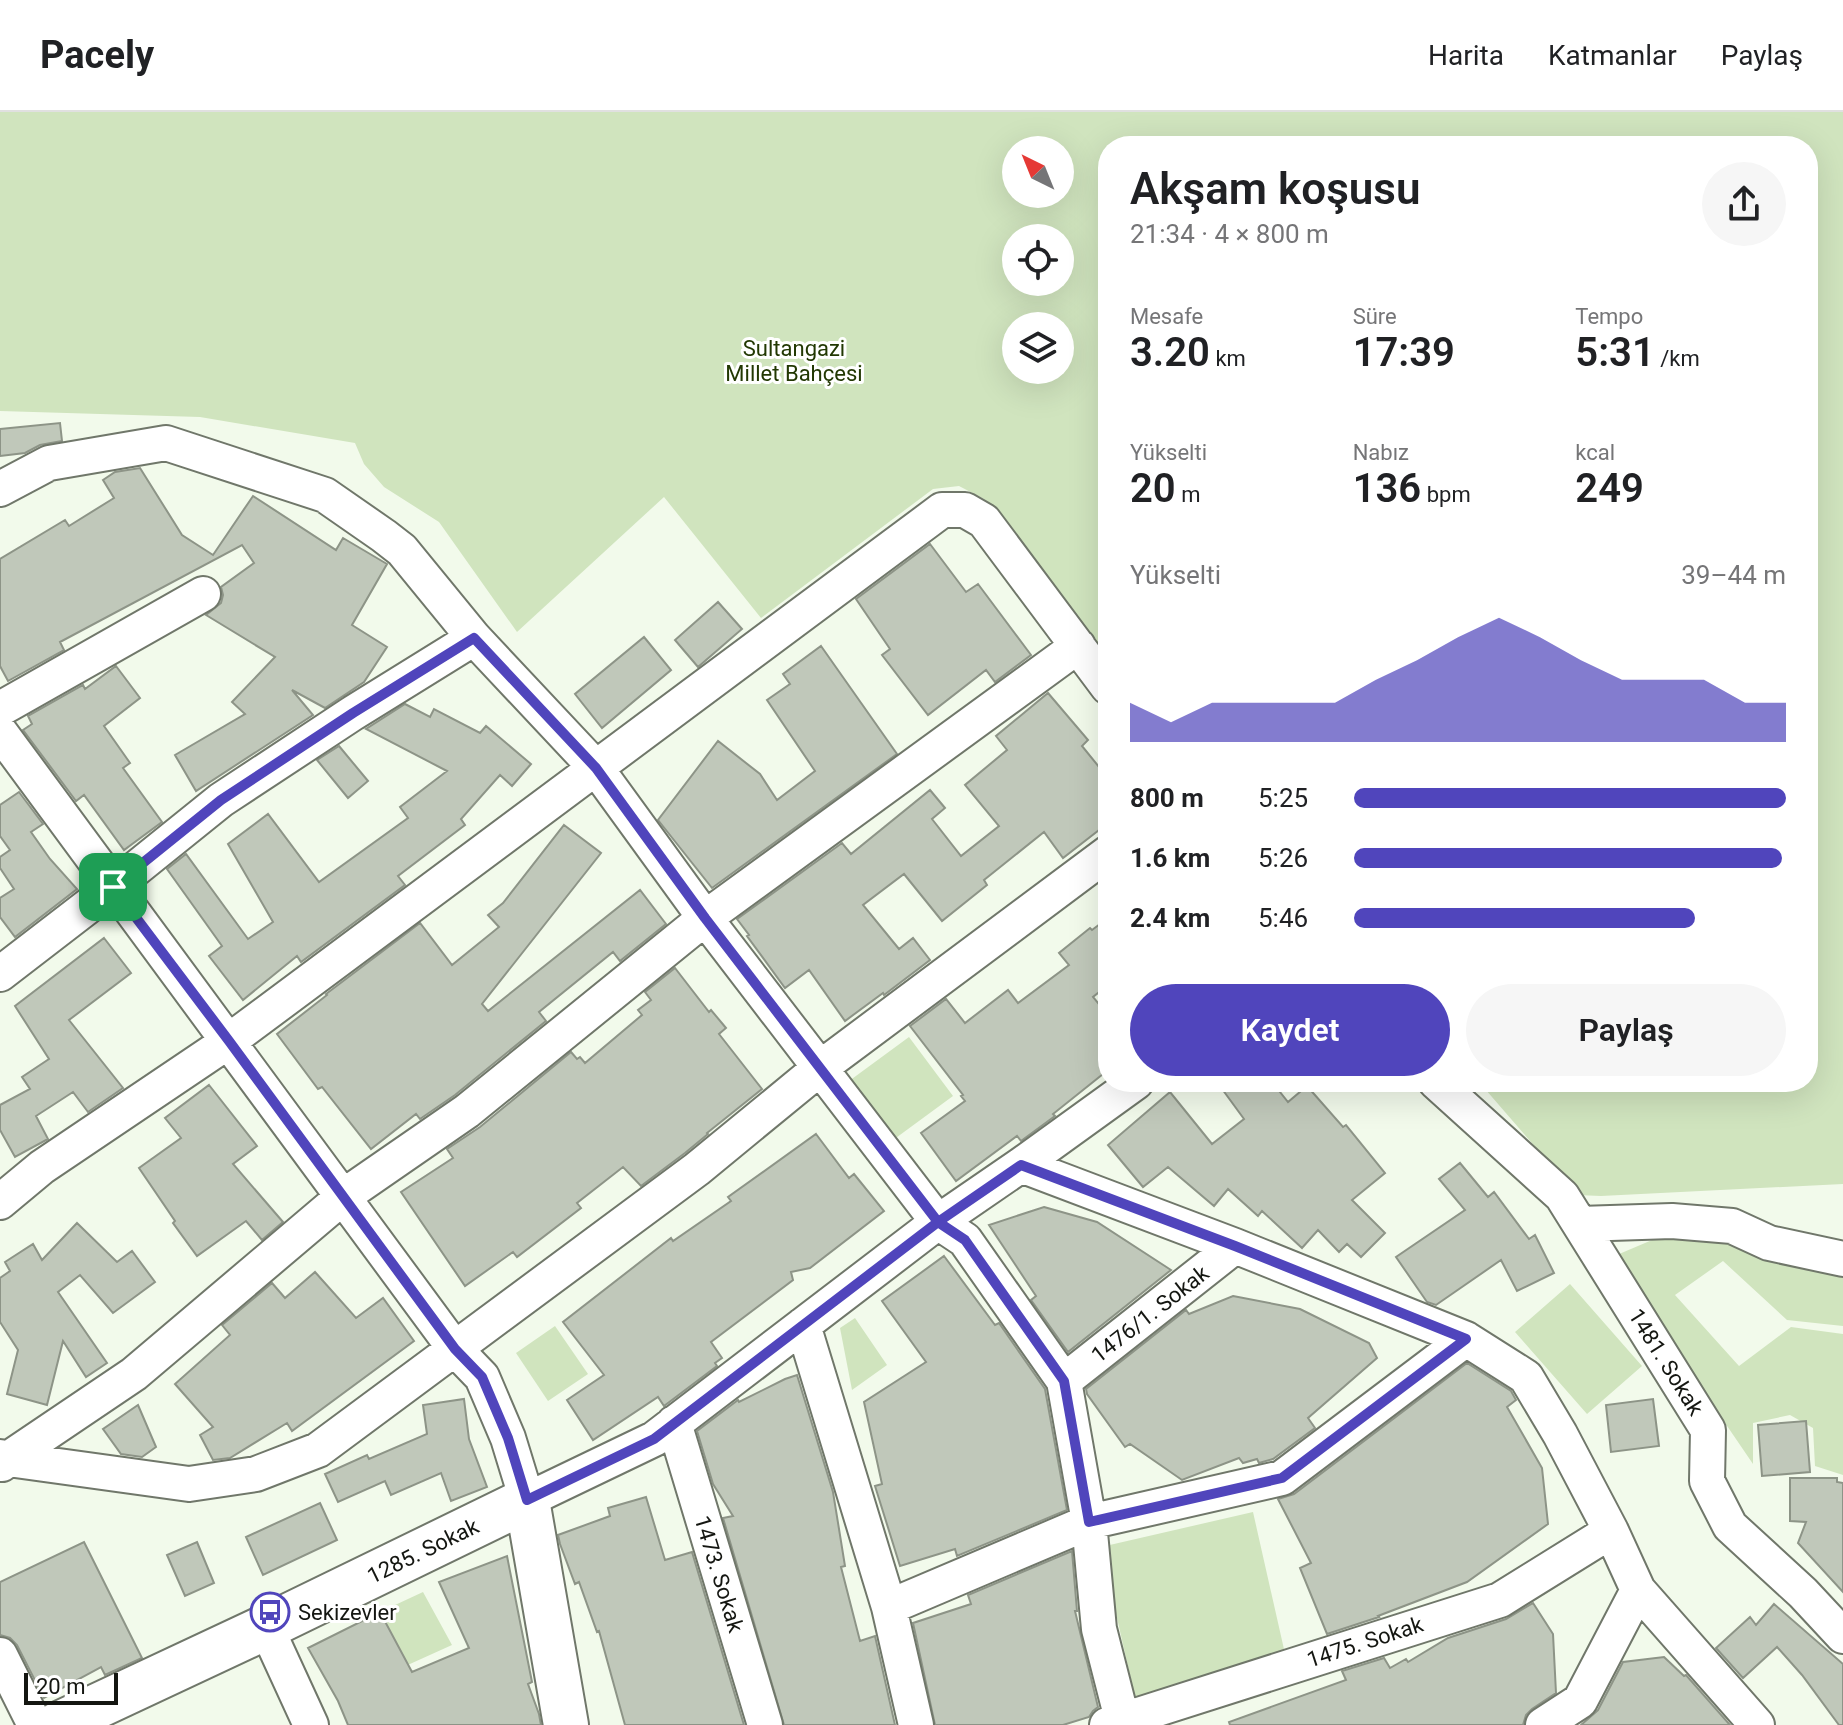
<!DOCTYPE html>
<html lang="tr">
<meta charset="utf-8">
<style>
:root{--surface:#fff;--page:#f6f6f6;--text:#202124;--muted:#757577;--line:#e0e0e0;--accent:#5045bc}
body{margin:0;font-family:Roboto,sans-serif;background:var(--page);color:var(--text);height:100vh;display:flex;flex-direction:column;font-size:30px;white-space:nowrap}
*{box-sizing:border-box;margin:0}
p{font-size:26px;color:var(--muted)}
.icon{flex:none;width:44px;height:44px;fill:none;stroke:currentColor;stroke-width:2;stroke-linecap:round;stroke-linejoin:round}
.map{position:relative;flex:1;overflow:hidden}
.sheet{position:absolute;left:1098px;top:24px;width:720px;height:956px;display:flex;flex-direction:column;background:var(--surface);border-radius:32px;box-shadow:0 8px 32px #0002}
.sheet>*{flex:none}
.needle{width:52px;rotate:317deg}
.controls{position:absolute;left:1002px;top:24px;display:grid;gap:16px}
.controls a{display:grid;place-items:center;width:72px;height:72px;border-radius:50%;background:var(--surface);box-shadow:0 8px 32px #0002;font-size:40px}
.scale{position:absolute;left:24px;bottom:20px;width:94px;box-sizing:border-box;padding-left:8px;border:4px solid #141611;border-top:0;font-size:22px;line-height:28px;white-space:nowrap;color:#141611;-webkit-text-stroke:6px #fff;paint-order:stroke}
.pin{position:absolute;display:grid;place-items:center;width:68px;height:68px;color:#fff;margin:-34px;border-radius:16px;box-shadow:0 4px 12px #0006}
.round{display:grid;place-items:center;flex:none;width:84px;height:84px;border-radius:42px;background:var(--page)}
.headline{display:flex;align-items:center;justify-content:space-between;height:136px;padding:0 32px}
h1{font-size:44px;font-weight:600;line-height:60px}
.figures{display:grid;grid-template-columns:repeat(3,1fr);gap:12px;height:136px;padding:8px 32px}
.figures div{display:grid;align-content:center}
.figures b{font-size:40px;font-weight:600}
.figures small{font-size:22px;font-weight:400}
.figures p{font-size:22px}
.chart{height:224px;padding:16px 32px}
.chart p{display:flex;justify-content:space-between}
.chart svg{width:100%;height:144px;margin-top:8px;fill:var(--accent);opacity:.7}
.primary-button{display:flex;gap:16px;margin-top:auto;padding:16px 32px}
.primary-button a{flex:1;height:92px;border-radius:48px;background:var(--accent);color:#fff;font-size:32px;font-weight:600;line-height:92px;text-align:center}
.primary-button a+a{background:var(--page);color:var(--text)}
ul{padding:0 32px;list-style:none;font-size:26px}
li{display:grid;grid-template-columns:128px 96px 1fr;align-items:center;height:60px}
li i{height:20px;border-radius:10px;background:var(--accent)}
header{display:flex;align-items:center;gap:48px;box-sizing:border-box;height:112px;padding:0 40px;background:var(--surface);border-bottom:2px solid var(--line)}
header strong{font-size:38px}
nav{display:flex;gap:44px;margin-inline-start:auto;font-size:28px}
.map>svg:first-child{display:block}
.green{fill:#d0e4be;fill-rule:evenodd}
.building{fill:#c0c8ba;stroke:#8d9487;stroke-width:2}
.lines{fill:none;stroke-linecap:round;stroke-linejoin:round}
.street-casing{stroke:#70776a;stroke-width:38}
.secondary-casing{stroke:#70776a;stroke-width:48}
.street{stroke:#fff;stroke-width:34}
.secondary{stroke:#fff;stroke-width:44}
.route-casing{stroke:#fff;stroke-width:16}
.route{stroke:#5045bc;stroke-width:10}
.labels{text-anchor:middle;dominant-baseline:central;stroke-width:6;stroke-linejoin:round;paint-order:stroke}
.park-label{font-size:22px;fill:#223803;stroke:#fff}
.street-label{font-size:22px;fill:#141611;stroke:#fff}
.poi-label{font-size:22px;fill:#141611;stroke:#fff;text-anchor:start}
</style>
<header>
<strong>Pacely</strong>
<nav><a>Harita</a><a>Katmanlar</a><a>Paylaş</a></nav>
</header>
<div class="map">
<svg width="1843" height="1613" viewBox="0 0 1843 1613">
<rect width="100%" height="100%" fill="#f2faeb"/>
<path class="green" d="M0,0H1843V1072L1601,1084L1577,1083L1479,970H1808V34H1108V557L1041,460L984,387L959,374L933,377L761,506L664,385L517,520L439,410L384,375L364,352L355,331L200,305L0,299ZM1016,38H1060V82H1016ZM1016,126H1060V170H1016ZM1016,214H1060V258H1016Z
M909,925L953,984L889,1031L845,972Z
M1671,1120H1730L1843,1159V1214L1787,1208L1723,1149L1675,1183L1739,1254L1791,1215L1843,1222V1363L1815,1354L1813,1316L1790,1303L1753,1311V1352L1612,1145Z
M1570,1172L1642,1254L1587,1302L1515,1220Z
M855,1206L887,1253L852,1278L840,1216Z
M555,1214L588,1262L548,1289L516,1241Z
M1253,1400L1288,1555L1136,1590L1101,1435Z
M423,1480L452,1533L390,1561L402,1541L380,1500Z"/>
<path class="building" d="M60,311L62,329L40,333L25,341L0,344V317Z
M140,356L182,423L213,443L253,384L336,438L343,426L387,452L352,513L387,535L364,570L325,596L292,578L313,603L196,679L175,643L245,602L232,590L275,545L206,503L221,491L223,483L221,475L254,451L242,433L60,530L64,538L8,569L0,554V447L65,408L69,414L114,386L103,368L115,360Z
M930,432L966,480L978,472L1031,543L995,570L986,558L928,603L882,543L890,537L856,487Z
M718,490L742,517L698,555L675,528Z
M644,525L671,558L602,616L575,582Z
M821,534L897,642L712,776L658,708L718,629L760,662L777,688L815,659L767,588L790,572L783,562Z
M116,554L140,586L104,614L130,651L123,656L162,710L124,738L84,683L76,689L23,618L32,612L28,604L83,573L85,577Z
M1048,581L1088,628L1082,634L1108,666V711L1063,746L1044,720L984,768L987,773L942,809L904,762L863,793L899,837L913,826L930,848L884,883L883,881L845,909L809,858L785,876L747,824L749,823L737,807L842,731L851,742L930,678L945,696L932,707L961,744L999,714L965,673L1007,638L996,624Z
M405,592L430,605L434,597L480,621L486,614L531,652L512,674L500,663L461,707L465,713L398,764L405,773L301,850L297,844L243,888L209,844L222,834L167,757L186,742L248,827L273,810L228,732L268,702L319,770L408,706L400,695L447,659L366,617Z
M339,634L368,669L348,686L317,648Z
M19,680L43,712L31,720L50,747L77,777L15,825L0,805V786L14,777L0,756V745L10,738L0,724V693Z
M564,713L601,741L482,892L488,899L640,778L666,812L620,849L613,840L539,900L546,909L455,983L420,1007L416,1002L371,1037L322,975L318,977L277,922L327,883L326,882L420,811L452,853L499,815L488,803L503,791Z
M1108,806V873L1093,885L1108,903V958L1053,1002L1055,1004L1021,1029L1017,1024L956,1069L921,1021L965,989L961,984L963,983L910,914L946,887L965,911L1008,878L1018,891L1069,853L1059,841L1090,816L1092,818Z
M104,826L131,861L69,908L123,976L88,1000L73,980L36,1004L48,1027L15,1045L0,1018V993L30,977L22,965L49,947L15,894Z
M675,856L709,900L711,898L726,916L719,922L762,977L707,1021L708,1022L685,1041L641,1074L623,1055L577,1091L581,1096L517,1145L513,1140L465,1174L401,1080L453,1046L447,1037L480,1015L571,940L577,947L580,945L585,951L642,903L638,898L651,888L645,880Z
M1217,970H1272L1288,990L1307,974L1343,1015L1346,1013L1385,1061L1352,1088L1385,1121L1361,1145L1347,1132L1339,1140L1318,1118L1302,1136L1262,1099L1258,1104L1228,1077L1214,1094L1168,1055L1143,1075L1108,1033L1170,980L1212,1032L1244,1007Z
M209,973L257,1034L233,1052L283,1110L262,1128L246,1109L197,1144L173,1111L175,1109L139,1056L181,1026L165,1006Z
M816,1022L849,1066L854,1062L884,1099L810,1156L791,1160L793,1168L711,1230L722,1246L715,1251L717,1254L664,1294L658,1285L593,1328L567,1288L604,1263L563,1210L671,1126L673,1129L731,1089L728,1085Z
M1460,1051L1488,1085L1494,1080L1529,1127L1535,1123L1554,1161L1517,1179L1501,1148L1436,1193L1427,1190L1396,1145L1465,1098L1439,1067Z
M1044,1095L1097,1110L1171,1158L1068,1240L1031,1188L1036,1184L989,1113Z
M77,1111L117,1150L132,1139L155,1170L113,1201L80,1163L58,1180L107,1251L86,1265L63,1229L47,1293L7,1282L18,1238L0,1210V1166L10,1159L5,1150L33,1132L42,1148Z
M944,1144L995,1213L999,1211L1045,1277L1067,1398L957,1444L955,1437L900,1454L875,1374L882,1372L864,1290L926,1250L882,1189Z
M315,1160L356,1206L383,1186L414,1229L292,1319L287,1311L230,1346L213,1348L200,1323L213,1315L175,1272L230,1223L222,1213L272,1171L285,1186Z
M1233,1184L1300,1197L1369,1231L1377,1246L1308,1306L1315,1316L1273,1347L1259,1351L1257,1347L1243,1351L1239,1346L1182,1368L1130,1332L1125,1335L1087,1282L1086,1277L1186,1198L1189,1202Z
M1467,1251L1511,1279L1516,1288L1507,1295L1542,1356L1548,1412L1467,1470L1378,1504L1379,1505L1327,1522L1300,1456L1311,1451L1278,1387L1294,1382Z
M797,1263L833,1380L845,1454L841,1455L860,1529L875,1524L895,1613H784L723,1406L733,1404L713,1372L697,1319L738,1288L739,1290L785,1267Z
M464,1287L469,1327L487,1375L451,1389L441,1361L391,1383L385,1369L338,1390L325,1362L367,1343L369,1347L427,1322L423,1293Z
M1653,1287L1659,1334L1611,1340L1606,1293Z
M138,1293L156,1335L142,1345L121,1342L103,1317Z
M1806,1309L1810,1360L1762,1364L1758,1313Z
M1790,1366H1837V1370L1843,1371V1480L1798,1431L1806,1410L1790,1409Z
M646,1385L665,1448L692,1440L744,1613H625L599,1519L597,1520L579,1470L575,1472L560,1432L558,1423L610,1404L608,1396Z
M320,1391L337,1428L263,1463L246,1425Z
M84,1430L142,1546L105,1563L101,1555L44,1586L17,1533L10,1526L0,1523V1470Z
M197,1430L214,1471L185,1484L167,1443Z
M1072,1439L1077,1499H1075L1098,1595L1093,1599L1089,1605L1063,1613H935L913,1511L971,1492L968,1483Z
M507,1444L532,1570L528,1572L539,1602L541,1613H348L338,1589L308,1536L380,1500L412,1560L469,1536L439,1470Z
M1533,1491L1553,1522L1556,1581L1532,1597L1526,1603L1523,1613H1230L1229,1610L1346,1568L1342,1559L1384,1546L1390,1556L1406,1547L1408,1550L1448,1526L1506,1507Z
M1774,1492L1843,1552V1613H1839L1802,1563L1777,1535L1743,1566L1716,1536L1750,1505L1756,1513Z
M1664,1545L1684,1564L1686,1563L1730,1613H1581L1598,1598L1623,1550Z"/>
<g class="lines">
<defs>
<path id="street" d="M0,377L49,351L166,331L325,383L384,424L402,438L474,526L596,656L705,806L938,1110L965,1128L1064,1269L1089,1410L1099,1517L1122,1607
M0,597L203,482
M0,620L455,1237L482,1265L508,1326L527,1388L654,1327L938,1110L1021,1053L1136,970
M0,862L113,775L221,688L353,601L474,526
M1436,970L1562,1084L1708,1318L1707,1369L1730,1414L1803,1481L1843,1524
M1021,1053L1235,1134L1466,1227L1526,1265L1560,1322L1611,1419L1638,1478L1757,1613
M0,1090L42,1055L229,929L942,398H965L984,409L1108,575
M1580,1112L1672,1109L1732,1114L1769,1131L1843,1147
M803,1213L889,1495L916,1613
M1064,1269L1235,1134
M674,1311L765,1613
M0,1345L8,1347L134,1262L344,1084L467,999L705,806L1078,534
M2,1352L8,1347L189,1372L256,1362L318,1338L697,1057L820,956L1108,741
M889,1495L1089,1410L1282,1366L1466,1227
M266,1515L311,1613
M0,1543L35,1613
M1107,1613L1500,1488L1611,1419
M1543,1613L1580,1589L1638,1478"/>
<path id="secondary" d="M57,1613L266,1515L527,1388L566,1613"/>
</defs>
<use href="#street" class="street-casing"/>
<use href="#secondary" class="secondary-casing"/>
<use href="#street" class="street"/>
<use href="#secondary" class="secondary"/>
</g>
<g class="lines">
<defs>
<path id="route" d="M113,775L229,929L455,1237L482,1265L508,1326L527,1388L654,1327L938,1110L1021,1053L1235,1134L1466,1227L1282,1366L1089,1410L1064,1269L965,1128L938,1110L705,806L596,656L474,526L353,601L221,688L113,775"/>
</defs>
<use href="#route" class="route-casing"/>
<use href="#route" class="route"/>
</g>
<defs>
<symbol id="bus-ring" viewBox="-11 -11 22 22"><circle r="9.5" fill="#fff" stroke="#5045bc" stroke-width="1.5"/><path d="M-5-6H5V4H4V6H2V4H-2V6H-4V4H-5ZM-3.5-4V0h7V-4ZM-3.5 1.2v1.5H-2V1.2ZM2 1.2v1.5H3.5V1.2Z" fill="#5045bc"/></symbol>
</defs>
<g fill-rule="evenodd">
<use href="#bus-ring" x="248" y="1478" width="44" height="44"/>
</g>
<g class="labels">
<g class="park-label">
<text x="794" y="236">Sultangazi<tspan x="794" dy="25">Millet Bahçesi</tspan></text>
</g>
<g class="street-label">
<text transform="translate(1150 1202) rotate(-38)">1476/1. Sokak</text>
<text transform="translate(1666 1250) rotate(58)">1481. Sokak</text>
<text transform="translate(423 1439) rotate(-26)">1285. Sokak</text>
<text transform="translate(719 1462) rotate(73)">1473. Sokak</text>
<text transform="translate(1365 1530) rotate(-18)">1475. Sokak</text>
</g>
<g class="poi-label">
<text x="298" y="1500">Sekizevler</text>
</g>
</g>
</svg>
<div class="controls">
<a><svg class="needle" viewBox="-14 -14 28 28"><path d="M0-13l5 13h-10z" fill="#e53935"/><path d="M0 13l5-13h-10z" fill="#757577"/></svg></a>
<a><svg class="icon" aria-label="locate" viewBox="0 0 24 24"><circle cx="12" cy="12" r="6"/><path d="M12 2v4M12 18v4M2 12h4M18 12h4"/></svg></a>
<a><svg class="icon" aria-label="layers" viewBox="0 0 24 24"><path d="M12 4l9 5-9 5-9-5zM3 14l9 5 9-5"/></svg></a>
</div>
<div class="scale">20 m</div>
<div class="pin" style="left:113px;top:775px;background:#1e9e55"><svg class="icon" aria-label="arrive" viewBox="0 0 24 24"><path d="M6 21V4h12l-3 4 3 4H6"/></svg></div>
<section class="sheet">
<div class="headline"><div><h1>Akşam koşusu</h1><p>21:34 · 4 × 800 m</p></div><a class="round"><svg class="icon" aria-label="share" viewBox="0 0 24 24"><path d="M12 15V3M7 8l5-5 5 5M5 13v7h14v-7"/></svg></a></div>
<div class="figures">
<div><p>Mesafe</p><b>3.20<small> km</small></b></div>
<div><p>Süre</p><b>17:39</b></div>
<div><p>Tempo</p><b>5:31<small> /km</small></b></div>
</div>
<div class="figures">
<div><p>Yükselti</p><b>20<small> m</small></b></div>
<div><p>Nabız</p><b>136<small> bpm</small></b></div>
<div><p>kcal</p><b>249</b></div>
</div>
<div class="chart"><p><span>Yükselti</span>39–44 m</p>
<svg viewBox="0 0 160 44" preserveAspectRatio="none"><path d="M0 44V32L10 38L20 32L30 32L40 32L50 32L60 25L70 19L80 12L90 6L100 12L110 19L120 25L130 25L140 25L150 32L160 32V44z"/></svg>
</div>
<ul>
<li><b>800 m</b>5:25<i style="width:100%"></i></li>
<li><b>1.6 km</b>5:26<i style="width:99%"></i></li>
<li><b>2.4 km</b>5:46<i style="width:79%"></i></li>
</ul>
<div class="primary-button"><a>Kaydet</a><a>Paylaş</a></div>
</section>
</div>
